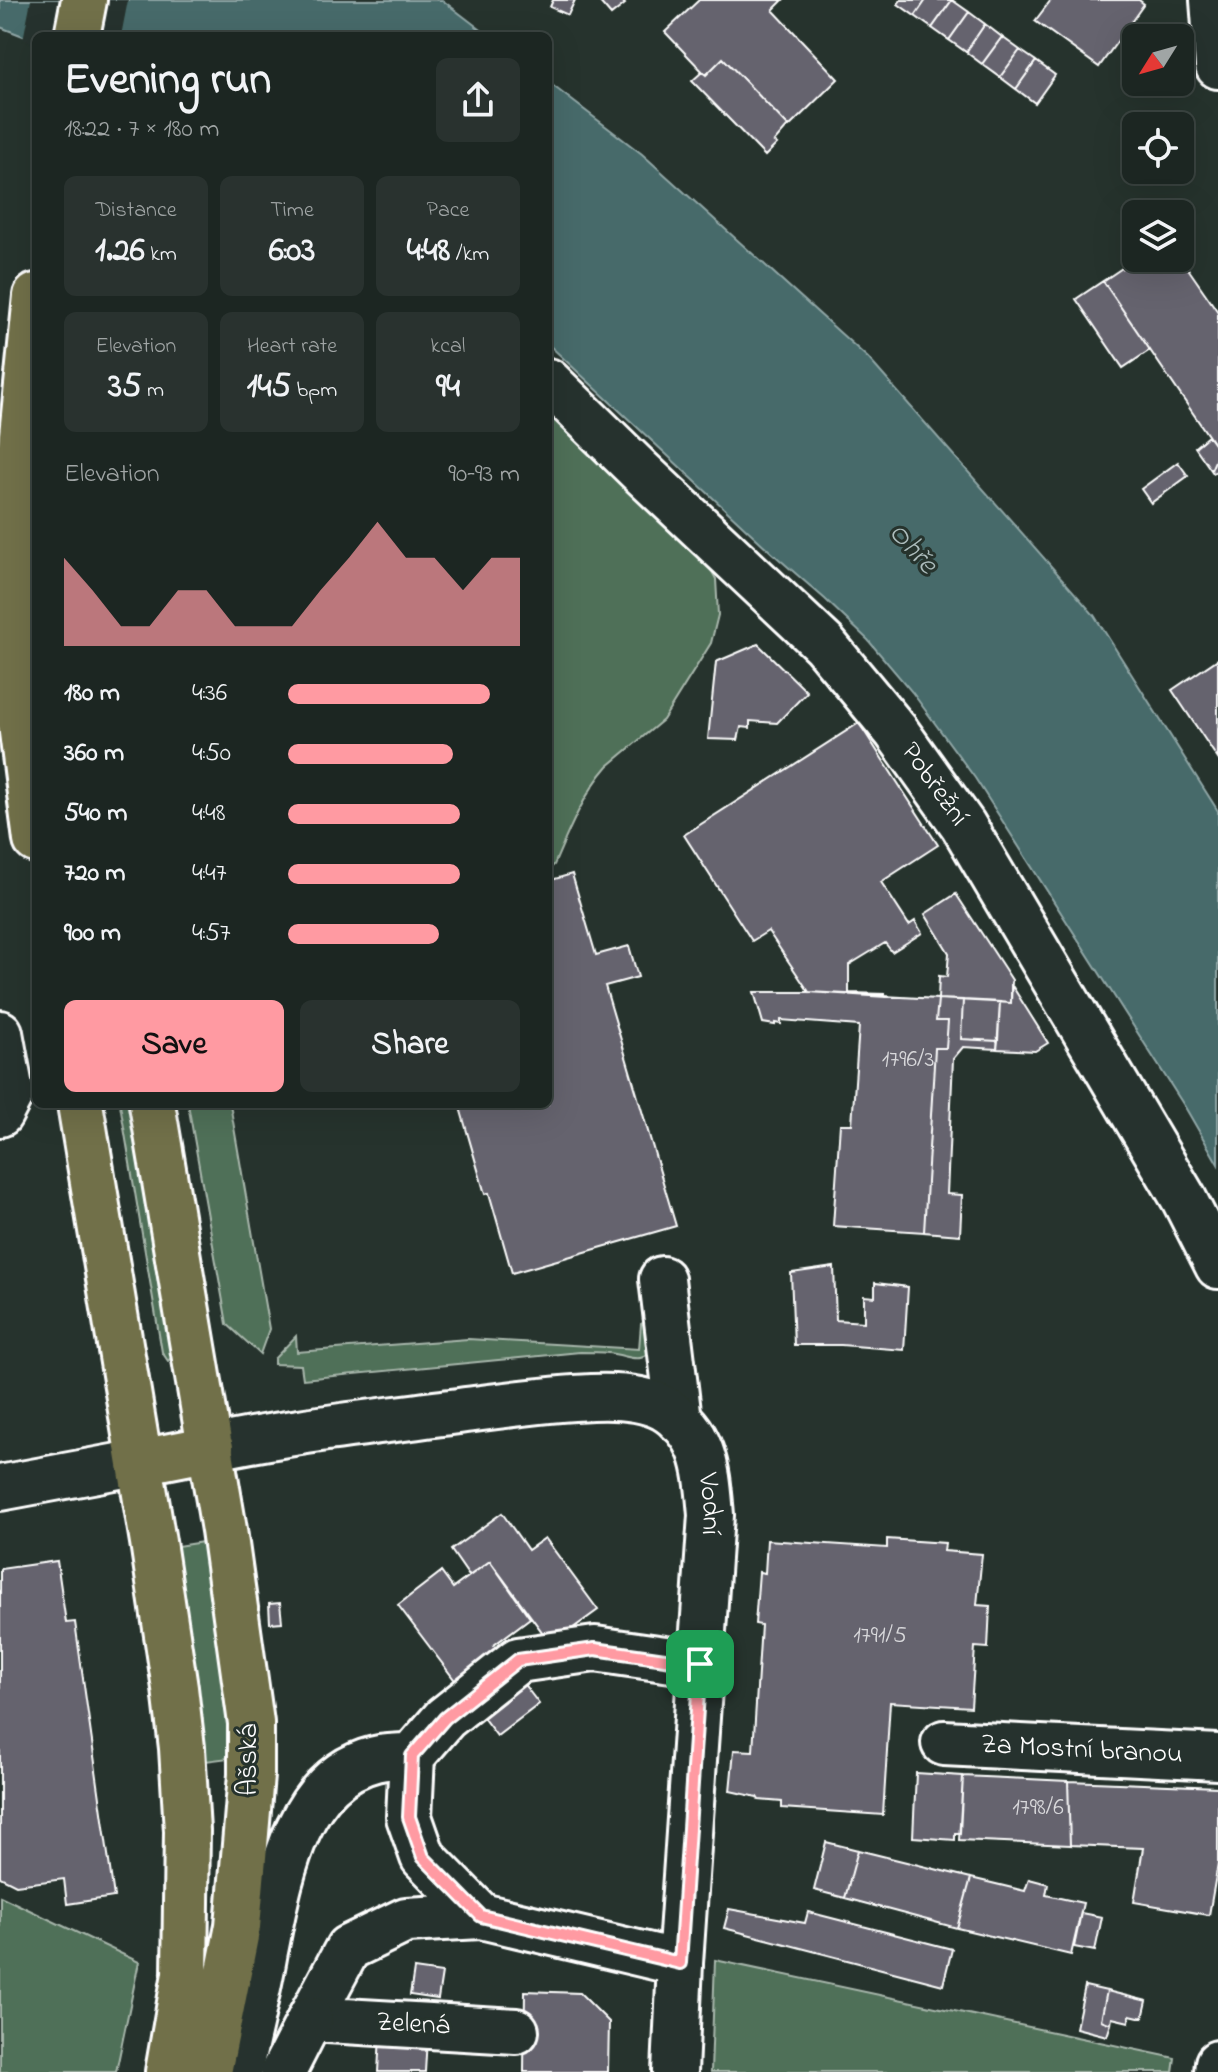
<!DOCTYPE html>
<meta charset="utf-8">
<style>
:root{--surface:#1c2622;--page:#29322f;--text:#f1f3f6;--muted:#a0a5a5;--line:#3a4340;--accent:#ff9aa2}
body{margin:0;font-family:"Indie Flower",sans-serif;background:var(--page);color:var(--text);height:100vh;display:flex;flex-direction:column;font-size:30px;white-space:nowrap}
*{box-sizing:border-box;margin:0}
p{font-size:26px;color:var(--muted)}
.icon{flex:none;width:44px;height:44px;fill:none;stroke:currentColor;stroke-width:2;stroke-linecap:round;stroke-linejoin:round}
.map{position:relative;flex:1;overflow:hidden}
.sheet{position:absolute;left:32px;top:32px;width:520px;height:1076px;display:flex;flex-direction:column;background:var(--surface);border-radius:12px;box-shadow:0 8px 32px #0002,0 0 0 2px var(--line)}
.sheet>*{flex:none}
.needle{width:52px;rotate:233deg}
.controls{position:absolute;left:1122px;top:24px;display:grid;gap:16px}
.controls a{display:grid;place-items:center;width:72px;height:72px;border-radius:12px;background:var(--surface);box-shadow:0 8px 32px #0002,0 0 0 2px var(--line);font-size:40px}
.pin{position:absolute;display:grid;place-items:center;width:68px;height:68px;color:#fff;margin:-34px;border-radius:16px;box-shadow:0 4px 12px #0006}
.round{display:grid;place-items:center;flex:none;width:84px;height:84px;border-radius:12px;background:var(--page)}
.head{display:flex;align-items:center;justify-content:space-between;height:136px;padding:0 32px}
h1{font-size:44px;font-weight:700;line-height:60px}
.stats{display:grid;grid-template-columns:repeat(3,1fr);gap:12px;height:136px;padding:8px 32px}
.stats div{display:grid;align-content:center;border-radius:12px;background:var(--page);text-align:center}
.stats b{font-size:34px;font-weight:700}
.stats small{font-size:22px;font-weight:400}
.stats p{font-size:22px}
.chart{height:224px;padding:16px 32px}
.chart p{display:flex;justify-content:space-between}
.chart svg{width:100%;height:144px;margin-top:8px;fill:var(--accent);opacity:.7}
.action{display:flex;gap:16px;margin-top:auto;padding:16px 32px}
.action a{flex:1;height:92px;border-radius:12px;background:var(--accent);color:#111;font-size:32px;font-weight:700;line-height:92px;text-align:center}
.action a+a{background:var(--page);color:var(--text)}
ul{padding:0 32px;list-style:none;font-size:26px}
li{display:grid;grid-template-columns:128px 96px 1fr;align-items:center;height:60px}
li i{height:20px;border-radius:10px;background:var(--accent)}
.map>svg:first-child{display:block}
.green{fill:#506f58;stroke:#a8b7ac;stroke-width:2}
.water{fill:#466b6a;stroke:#90a6a6;stroke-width:2}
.pier{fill:#26332d}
.building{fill:#65636e;stroke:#fff;stroke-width:2}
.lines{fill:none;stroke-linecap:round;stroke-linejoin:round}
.minor-casing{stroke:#fff;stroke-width:50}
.major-casing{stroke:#fff;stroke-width:50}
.minor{stroke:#26332d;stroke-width:44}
.major{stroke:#71704a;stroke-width:44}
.route-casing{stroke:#fff;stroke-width:16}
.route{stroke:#ff9aa2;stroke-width:10}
.labels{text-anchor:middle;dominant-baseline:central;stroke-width:6;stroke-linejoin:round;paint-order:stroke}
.number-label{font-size:24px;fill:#d8d8db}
.street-label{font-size:28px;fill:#fff;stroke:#26332d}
.water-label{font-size:30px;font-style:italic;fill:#acbcbc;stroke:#26332d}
</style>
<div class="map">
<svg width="1218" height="2072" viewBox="0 0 1218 2072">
<rect width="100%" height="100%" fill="#26332d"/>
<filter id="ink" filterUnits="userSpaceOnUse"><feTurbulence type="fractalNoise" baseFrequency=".0125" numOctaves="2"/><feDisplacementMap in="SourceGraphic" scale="16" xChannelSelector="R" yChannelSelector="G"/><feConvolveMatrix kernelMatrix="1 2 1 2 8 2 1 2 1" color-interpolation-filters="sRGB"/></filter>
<g filter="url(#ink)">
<path class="green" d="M548,401L700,550L716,579L718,615L711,643L663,720L608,766C584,793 568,832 554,865L548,870Z
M120,1104H131L173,1352L172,1357L168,1361L162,1352Z
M188,1104H230L269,1329L260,1354L227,1324Z
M643,1323L659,1339C642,1369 634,1356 608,1353C599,1352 589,1352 580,1352L303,1379L301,1365L274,1364V1359L296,1336L297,1352L468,1339L639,1349L641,1324Z
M203,1542L226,1704L229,1758L206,1761L177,1546Z
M0,1896L139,1962L116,2072H0Z
M715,1960L1175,2058L1173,2072H711Z"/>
<path class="water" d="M0,0H442L489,36H36V41L0,27Z
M548,82L642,154L868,358L1094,615L1218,811V1164L1185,1107L975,778L912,692L868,640L825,599L771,552L548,344Z"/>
<path class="pier" d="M31,0H128L121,36H36V45L23,40Z"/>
<path class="building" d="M553,0H575L568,15L550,7Z
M598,0H621L625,4L611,15Z
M699,0H783L773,10L838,79L789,127L723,58L706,75L665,32Z
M901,0H926L915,16L898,4Z
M926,0H952L932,28L915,16Z
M952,0L969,12L949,40L932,28Z
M1051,0H1139L1144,4L1099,67L1035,21Z
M969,12L985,24L966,52L949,40Z
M985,24L1002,37L982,64L966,52Z
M1002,37L1020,50L1000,77L982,64Z
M1020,50L1036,61L1016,89L1000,77Z
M723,58L788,126L774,142L777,144L765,156L692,81L702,72L706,75Z
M1036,61L1055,75L1035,103L1016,89Z
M1180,257L1218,312V450L1103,281L1137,258Z
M1103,281L1150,350L1123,368L1076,299Z
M1208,436L1218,450V454L1211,470L1195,447Z
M1218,454V470L1213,473L1211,470Z
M1178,462L1188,476L1151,503L1141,489Z
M758,644L807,692L777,723L750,721V728L741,727L738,740L708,739L716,662Z
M1218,659V759L1172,690Z
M859,723L938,845L881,882L909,925L915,921L922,933L892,952L885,943L849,965V993L885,994V997L809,992L768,931L752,941L684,835Z
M572,874L596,955L629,946L638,977L605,986L676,1226L512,1273L489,1193L485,1194L459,1104H548V881Z
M956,894L1012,980L1011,1003L938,999L939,976L947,977L949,953L925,914Z
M1011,984L1048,1043L1035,1051L997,1049L1000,1002L1011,1003Z
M754,992H809L938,999L936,1021H948L946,1048H935L924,1232L833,1226L840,1124H852L859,1026L781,1020V1024L775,1023V1025L763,1023Z
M938,999L963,1000L961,1039L998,1041L997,1049L963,1047L953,1059L947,1194L962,1195L960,1235L924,1232L935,1048H946L948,1021H936Z
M963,1000L1000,1002L998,1041L961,1039Z
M834,1267L836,1320L864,1322V1296L875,1297V1283L908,1287L904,1350L841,1345H794L791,1273Z
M502,1513L528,1550L545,1538L598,1610L551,1644L490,1561L469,1576L451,1550Z
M887,1539L945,1543L944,1551L982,1554L977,1605L990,1606L988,1648L975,1647L971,1707L890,1702L883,1815L782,1808V1802L759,1800L757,1797L730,1791L734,1750L753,1751L761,1625L755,1624L759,1572L765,1573L767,1540L887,1548Z
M57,1561L66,1623L75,1622L114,1897L67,1904L64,1879L16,1885L0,1877V1569Z
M490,1561L530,1618L494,1645L539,1704L497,1736L398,1605L441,1572L453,1588Z
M280,1603L282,1622L270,1623L269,1604Z
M916,1773L963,1776L960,1833H955V1840L913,1837Z
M963,1776L1068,1781L1070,1845L959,1840Z
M1068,1781L1218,1787V1864L1209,1915L1134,1902L1143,1848L1070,1845Z
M826,1842L858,1850L845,1898L814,1890Z
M858,1850L971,1878L957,1928L845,1898Z
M971,1878L1025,1891L1029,1879L1048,1884L1046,1895L1083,1903L1071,1955L957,1928Z
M729,1909L805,1923L808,1912L952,1949L943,1985L724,1928Z
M1081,1913L1102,1917L1095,1951L1074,1947Z
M414,1969L442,1973L438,1999L410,1995Z
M1085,1986L1107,1991L1101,2020L1111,2024L1107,2036L1076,2028Z
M525,1991L580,1993L609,2022L608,2072H524Z
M1107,1991L1147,2001L1143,2018L1130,2015L1129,2022L1112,2018L1111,2024L1101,2020Z
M380,2035L427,2038L425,2072H378Z"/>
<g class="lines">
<defs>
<g id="minor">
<path d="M1213,0L1218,66"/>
<path id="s1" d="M548,381L639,470L824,644L896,731L963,825L1184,1199L1218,1266"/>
<path d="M0,1033L11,1093L0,1114"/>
<path d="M662,1279L679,1420"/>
<path id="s2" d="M211,1448C284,1432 359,1424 434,1414C486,1408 539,1399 592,1397C615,1396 643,1397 664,1408C706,1433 707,1472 711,1515L680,1963L675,2072"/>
<path d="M0,1488L140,1462"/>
<path id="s3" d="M944,1743L1218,1757"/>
<path d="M481,1916L423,1857L409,1817L412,1756L445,1718L518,1660L595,1649L700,1664"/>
<path d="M516,2031L310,2019L348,1948L406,1920L481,1916L680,1963"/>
<path d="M239,2072C248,2032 258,1992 265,1951C279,1883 294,1779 375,1759C387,1756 400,1756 412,1756"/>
<path d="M283,2072L310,2019"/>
<path d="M1217,2072L1218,2063"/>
</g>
<path id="major" d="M77,36L84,0
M36,296L18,475L15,533V641L18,701L36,840
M80,1104L153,1542L175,1688L182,1748L187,1831L185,1974L168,2072
M152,1104L224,1530L251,1723V1775L238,1926L209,2072
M140,1462L211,1448"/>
</defs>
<use href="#minor" class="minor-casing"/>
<use href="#major" class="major-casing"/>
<use href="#minor" class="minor"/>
<use href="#major" class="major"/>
</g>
</g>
<g class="lines" filter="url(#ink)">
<defs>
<path id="route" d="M595,1649L700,1664L680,1963L481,1916L423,1857L409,1817L412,1756L445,1718L518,1660Z"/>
</defs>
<use href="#route" class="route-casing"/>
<use href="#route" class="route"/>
</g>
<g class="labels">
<g class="number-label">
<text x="908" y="1060">1796/3</text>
<text x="880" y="1636">1791/5</text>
<text x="1038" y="1808">1798/6</text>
</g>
<g class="street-label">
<text stroke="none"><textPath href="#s1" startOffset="560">Pobřežní</textPath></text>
<text stroke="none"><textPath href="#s2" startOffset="570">Vodní</textPath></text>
<text stroke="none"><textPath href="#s3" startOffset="138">Za Mostní branou</textPath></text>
<text transform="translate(249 1760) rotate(-90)">Ašská</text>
<text transform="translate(413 2025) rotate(3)">Zelená</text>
</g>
<g class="water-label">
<text transform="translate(912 549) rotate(48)">Ohře</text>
</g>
</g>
</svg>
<div class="controls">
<a><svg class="needle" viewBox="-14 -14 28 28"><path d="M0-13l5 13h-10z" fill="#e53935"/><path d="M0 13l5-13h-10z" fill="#a0a5a5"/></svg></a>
<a><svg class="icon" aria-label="locate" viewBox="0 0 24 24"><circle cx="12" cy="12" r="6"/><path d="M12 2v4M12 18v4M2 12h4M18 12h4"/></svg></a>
<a><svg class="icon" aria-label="layers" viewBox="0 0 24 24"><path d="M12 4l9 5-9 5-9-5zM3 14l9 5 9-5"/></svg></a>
</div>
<div class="pin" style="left:700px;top:1664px;background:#1e9e55"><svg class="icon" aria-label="arrive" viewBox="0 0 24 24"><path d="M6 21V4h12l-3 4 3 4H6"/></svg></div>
<section class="sheet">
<div class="head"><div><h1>Evening run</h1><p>18:22 · 7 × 180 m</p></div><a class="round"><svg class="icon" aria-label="share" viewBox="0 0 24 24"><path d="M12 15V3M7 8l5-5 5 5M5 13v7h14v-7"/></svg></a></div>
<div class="stats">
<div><p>Distance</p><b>1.26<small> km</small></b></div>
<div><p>Time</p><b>6:03</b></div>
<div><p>Pace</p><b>4:48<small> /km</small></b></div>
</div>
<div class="stats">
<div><p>Elevation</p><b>35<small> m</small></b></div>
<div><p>Heart rate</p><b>145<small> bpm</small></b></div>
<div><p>kcal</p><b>94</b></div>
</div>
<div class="chart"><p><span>Elevation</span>90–93 m</p>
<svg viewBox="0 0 160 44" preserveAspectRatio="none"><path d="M0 44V17L10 27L20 38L30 38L40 27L50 27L60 38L70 38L80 38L90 27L100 17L110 6L120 17L130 17L140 27L150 17L160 17V44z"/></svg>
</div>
<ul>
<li><b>180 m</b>4:36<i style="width:87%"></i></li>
<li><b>360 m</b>4:50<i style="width:71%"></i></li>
<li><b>540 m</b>4:48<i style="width:74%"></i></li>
<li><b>720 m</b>4:47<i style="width:74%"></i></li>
<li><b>900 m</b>4:57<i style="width:65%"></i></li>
</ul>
<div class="action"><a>Save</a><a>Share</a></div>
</section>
</div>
